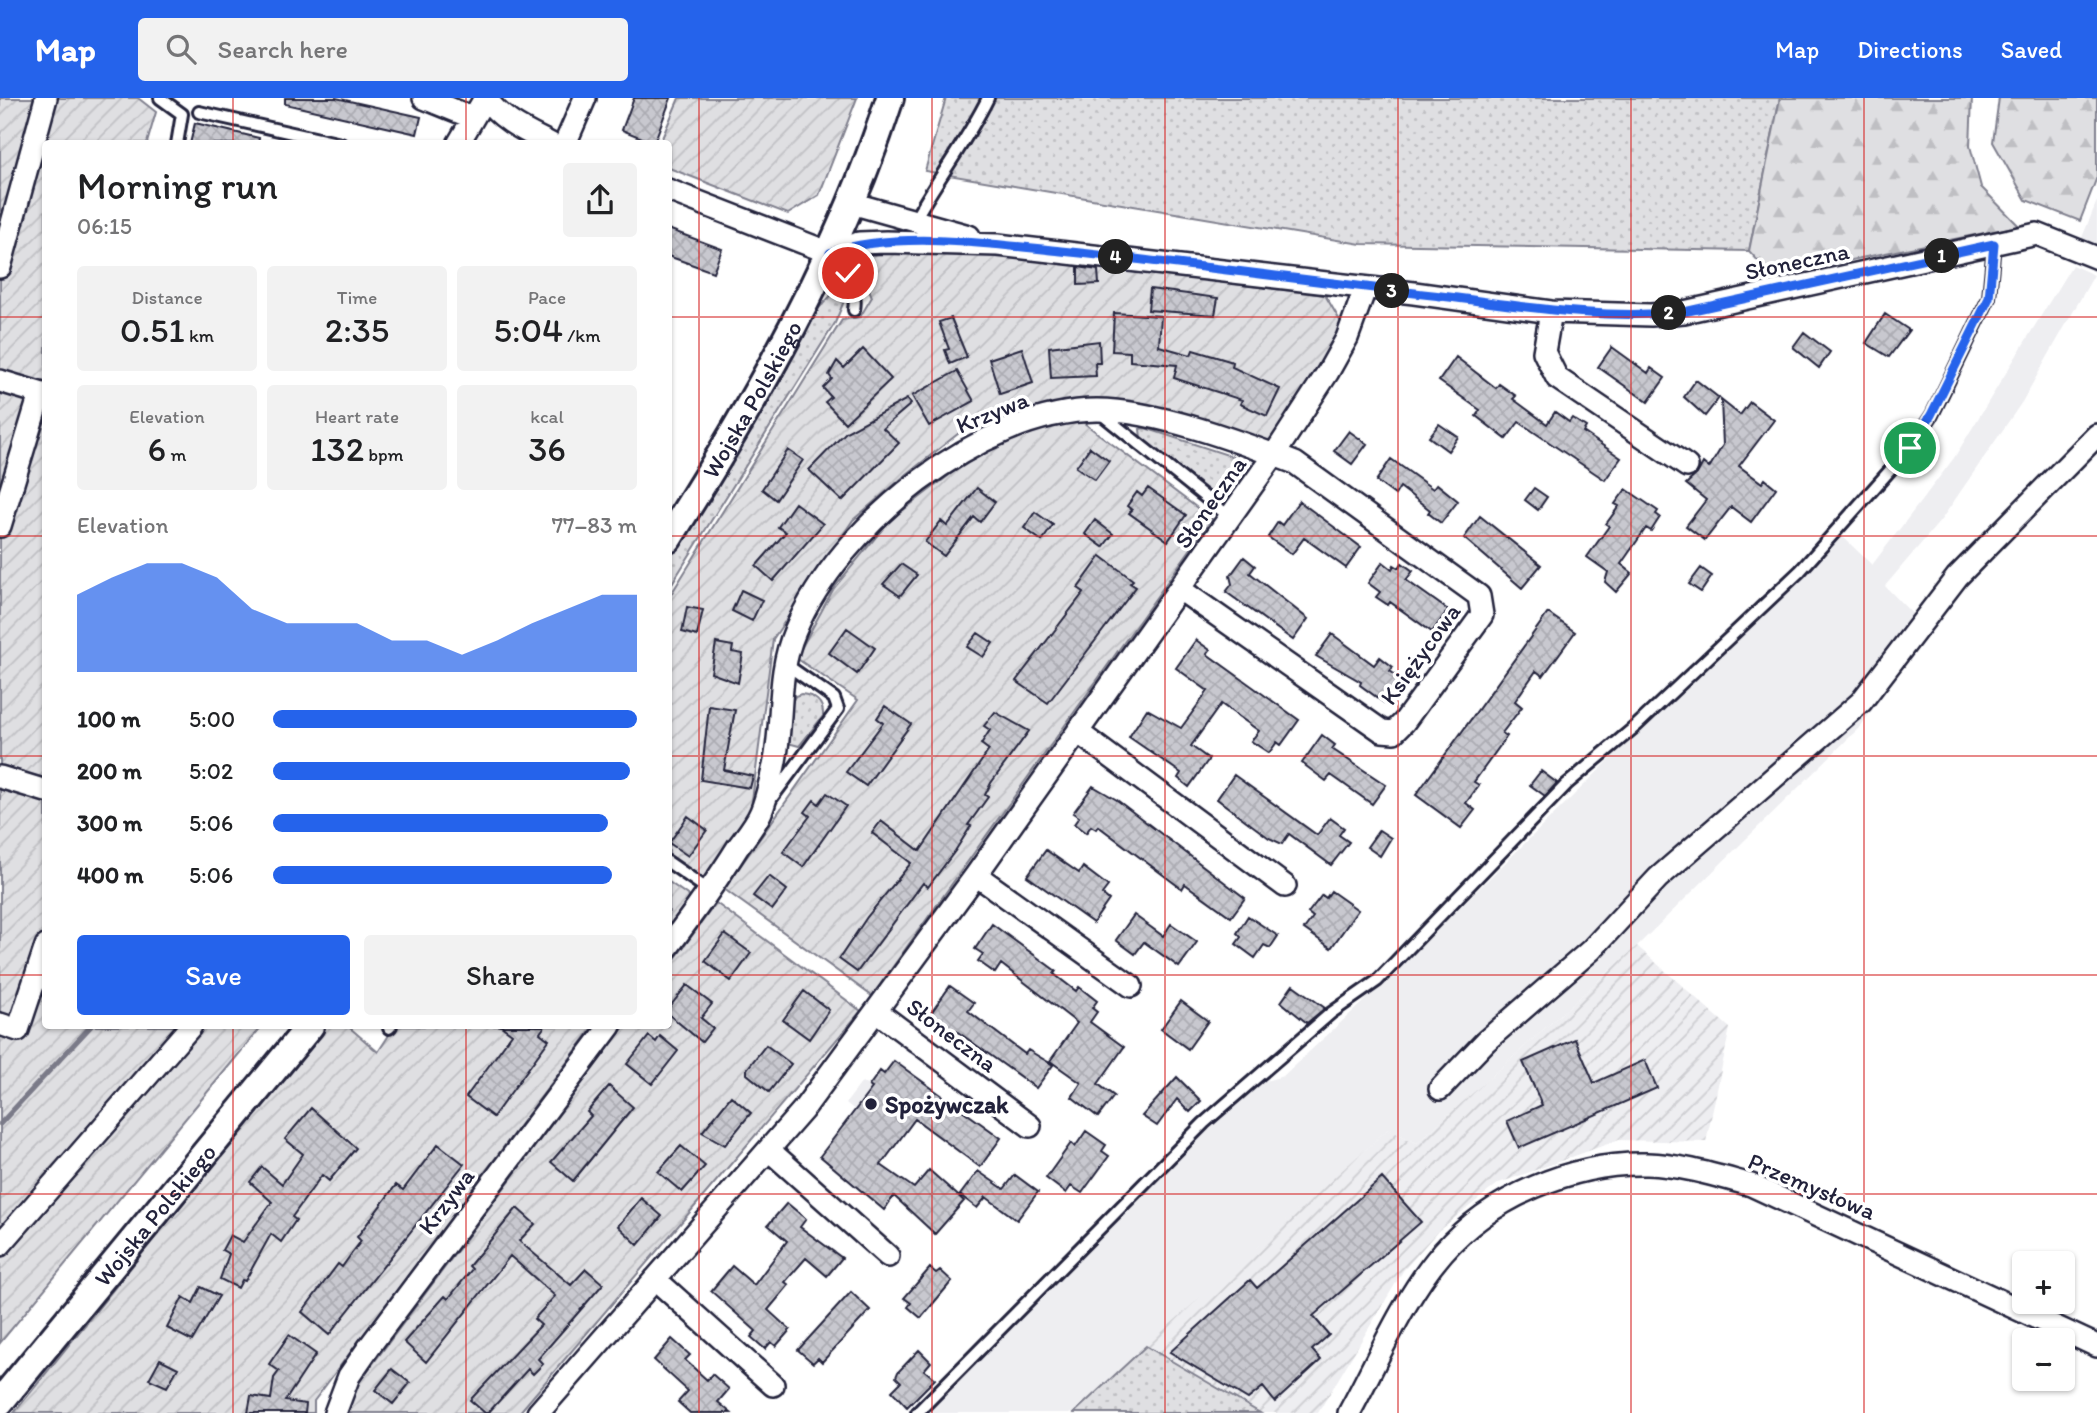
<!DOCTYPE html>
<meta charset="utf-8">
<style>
:root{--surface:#fff;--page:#f2f2f2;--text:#202124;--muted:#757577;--accent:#2563eb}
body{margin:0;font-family:Itim,sans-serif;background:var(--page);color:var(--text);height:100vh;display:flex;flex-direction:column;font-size:26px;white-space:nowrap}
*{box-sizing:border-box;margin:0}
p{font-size:23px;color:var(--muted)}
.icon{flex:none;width:38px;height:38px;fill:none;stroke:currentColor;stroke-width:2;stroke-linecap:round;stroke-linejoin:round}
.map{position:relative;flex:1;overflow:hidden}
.drawer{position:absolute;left:42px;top:42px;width:630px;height:889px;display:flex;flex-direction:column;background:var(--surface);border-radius:7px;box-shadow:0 2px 5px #0004}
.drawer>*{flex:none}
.buttons{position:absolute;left:2012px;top:1153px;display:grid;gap:14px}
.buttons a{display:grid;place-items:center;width:63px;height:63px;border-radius:7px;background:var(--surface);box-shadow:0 2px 5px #0004;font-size:35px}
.pin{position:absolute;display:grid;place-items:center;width:60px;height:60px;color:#fff;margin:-30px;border:4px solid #fff;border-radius:50%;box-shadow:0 2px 7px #0007}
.km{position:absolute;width:35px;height:35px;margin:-18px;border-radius:50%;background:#222;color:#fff;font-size:19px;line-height:35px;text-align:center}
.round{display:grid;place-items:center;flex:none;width:74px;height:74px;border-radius:7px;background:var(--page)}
.summary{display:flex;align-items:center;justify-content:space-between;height:119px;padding:0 35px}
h1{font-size:38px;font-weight:600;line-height:52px}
.figures{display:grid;grid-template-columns:repeat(3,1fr);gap:10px;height:119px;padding:7px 35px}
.figures div{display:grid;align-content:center;border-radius:7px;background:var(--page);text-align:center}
.figures b{font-size:35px;font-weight:600}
.figures small{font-size:19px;font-weight:400}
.figures p{font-size:19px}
.chart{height:196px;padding:14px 35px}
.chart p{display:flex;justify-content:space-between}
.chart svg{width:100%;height:126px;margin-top:7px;fill:var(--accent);opacity:.7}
.action{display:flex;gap:14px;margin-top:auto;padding:14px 35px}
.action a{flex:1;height:80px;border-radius:7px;background:var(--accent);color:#fff;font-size:28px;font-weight:600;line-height:80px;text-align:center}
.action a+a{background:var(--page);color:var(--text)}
ul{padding:0 35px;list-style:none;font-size:23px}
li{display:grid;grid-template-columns:112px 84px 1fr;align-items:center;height:52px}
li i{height:18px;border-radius:9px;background:var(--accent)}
header{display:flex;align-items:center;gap:42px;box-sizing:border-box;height:98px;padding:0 35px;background:var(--accent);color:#fff}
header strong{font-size:33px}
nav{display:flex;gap:38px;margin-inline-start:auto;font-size:24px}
.search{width:490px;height:63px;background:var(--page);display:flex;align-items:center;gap:18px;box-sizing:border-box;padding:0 24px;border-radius:7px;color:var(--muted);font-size:26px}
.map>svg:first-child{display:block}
.built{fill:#eeeef1}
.industrial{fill:url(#industrial-furrows)}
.grass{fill:url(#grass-dots);stroke:#80808e;stroke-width:2}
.forest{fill:url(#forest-firs);stroke:#80808e;stroke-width:2}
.garden{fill:url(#garden-furrows);stroke:#80808e;stroke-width:2}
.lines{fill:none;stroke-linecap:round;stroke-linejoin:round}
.stream{stroke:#7a7a88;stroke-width:5}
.building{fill:url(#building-cross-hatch);stroke:#22223b;stroke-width:2}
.service-casing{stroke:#22223b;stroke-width:16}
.minor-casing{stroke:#22223b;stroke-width:26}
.tertiary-casing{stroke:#22223b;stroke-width:32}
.service{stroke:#fff;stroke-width:10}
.minor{stroke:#fff;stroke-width:21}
.tertiary{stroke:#fff;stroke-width:26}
.route-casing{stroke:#fff;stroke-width:14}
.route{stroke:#2563eb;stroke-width:9}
.grid{fill:none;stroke:#d62828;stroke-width:2;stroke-opacity:0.55}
.poi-dot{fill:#22223b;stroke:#fff;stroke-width:2.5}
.labels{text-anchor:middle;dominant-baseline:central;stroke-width:7;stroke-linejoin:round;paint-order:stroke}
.street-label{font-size:24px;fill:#22223b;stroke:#fff}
.poi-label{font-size:24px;font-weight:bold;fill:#22223b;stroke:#fff;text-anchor:start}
</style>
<header>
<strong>Map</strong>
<div class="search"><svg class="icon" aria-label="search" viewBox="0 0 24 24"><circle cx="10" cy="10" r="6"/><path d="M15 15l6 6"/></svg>Search here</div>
<nav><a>Map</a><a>Directions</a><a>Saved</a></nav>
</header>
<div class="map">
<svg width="2097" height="1315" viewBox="0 0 2097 1315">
<defs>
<pattern id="industrial-furrows" width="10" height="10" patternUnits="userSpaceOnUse" patternTransform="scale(1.75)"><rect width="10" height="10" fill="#eeeef1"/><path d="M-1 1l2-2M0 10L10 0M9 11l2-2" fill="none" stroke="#ccccd0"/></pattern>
<pattern id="grass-dots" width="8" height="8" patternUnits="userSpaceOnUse" patternTransform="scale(1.75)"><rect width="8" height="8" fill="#dfdfe2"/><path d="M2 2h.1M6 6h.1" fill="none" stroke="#bfbfc3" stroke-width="1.8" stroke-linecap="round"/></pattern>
<pattern id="forest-firs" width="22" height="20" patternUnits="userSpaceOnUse" patternTransform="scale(1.75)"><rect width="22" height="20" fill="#dfdfe2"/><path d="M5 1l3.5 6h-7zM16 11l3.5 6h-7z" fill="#bfbfc3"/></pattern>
<pattern id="garden-furrows" width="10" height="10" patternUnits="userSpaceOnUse" patternTransform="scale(1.75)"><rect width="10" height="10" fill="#dfdfe2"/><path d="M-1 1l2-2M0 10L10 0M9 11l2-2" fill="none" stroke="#bfbfc3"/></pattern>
<pattern id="building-cross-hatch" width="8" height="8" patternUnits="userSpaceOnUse" patternTransform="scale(1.75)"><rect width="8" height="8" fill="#c8c8cf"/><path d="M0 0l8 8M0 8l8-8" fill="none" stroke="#acacb3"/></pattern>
</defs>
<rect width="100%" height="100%" fill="#fff"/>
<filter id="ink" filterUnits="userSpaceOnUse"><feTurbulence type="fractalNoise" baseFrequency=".0143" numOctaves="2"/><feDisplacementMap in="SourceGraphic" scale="14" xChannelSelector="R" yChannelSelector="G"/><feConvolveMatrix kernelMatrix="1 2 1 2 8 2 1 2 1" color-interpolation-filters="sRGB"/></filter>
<g filter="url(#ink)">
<path class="built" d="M2097,103V150L2081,142Z
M2072,167L2094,177L2022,304L1941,422L1885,488L1929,533L1860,629L1637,848L1417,1045L1388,1031L1074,1315H925L1202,1037L1262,984L1283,978L1378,890L1641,631L1784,498L1840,436L1872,467L1954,360Z
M862,984L905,1013L887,1038L846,1005Z"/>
<path class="industrial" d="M1637,848L1730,930L1706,1044L1619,1042L1499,1085L1438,1133L1403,1173L1318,1315H1260L1146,1248L1388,1031L1417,1045Z"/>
<path class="grass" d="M946,0H1780L1749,153L1361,146L925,73Z
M839,189L844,191V203L835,225L669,490V461L766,309L819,210Z
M1145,330L1237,360C1247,378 1244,397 1221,402L1141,340L1140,331Z
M801,596C814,597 824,604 823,618L799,648L788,645C787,631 788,610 795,598Z
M1146,1248L1260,1315H1074Z"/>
<path class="forest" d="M1780,0H1972L1970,48L1981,89L2019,128L1772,178L1749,153Z
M1999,0H2097V79L2080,123L2026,102L1993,44Z"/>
<path class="garden" d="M0,0H138L156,14L147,45L46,46V928H262L0,1245Z
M679,0H857L819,97L788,116L669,70L668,46L660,45Z
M880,150L967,153L1325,197L1342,226L1314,282L1267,346L1110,302L968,328L902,380L853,422L773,541L751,710L707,784L669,758L668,501L842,222L860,219L872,199L855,156Z
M1080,322L1212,421L872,898L724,791L858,602L796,560L834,490L889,423L952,375L1009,340Z
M669,784L690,799L669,828Z
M716,805L861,913L519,1315H348L351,1295L625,928H668L669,869Z
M325,928H352L350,930L378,954L395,928H594L314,1303V1315H14Z"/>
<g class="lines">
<path class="stream" d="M0,1026L91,928"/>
</g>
<path class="building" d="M285,0H336L421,19L417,36L285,6Z
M634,0H671L654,45L622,32Z
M195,25L259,40L258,46H190Z
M668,131L722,151L713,174L668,158Z
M1078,169L1098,172L1099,186L1078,187Z
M1150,191L1218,200L1215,217L1148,212Z
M1114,215L1161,218L1159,248L1191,257L1193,252L1233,264L1232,269L1280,291L1267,318L1240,306L1242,302L1174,280L1177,267L1130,263V254L1112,253Z
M1885,216L1909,232L1889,259L1866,245Z
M951,220L967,259L950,266L945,252L949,251L939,224Z
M1804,234L1830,254L1819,270L1793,249Z
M1099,243L1100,265H1095L1096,278L1051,280L1049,249Z
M1612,249L1648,275L1651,270L1665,280L1648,304L1598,269Z
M1022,250L1033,285L1000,296L989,261Z
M863,251L891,281L845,325L825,304L831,299L823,290L832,281L829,277L837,263L844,270Z
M1456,259L1496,290L1499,286L1516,298L1513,301L1547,326L1555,314L1569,324L1572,320L1586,329L1583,334L1621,360L1605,382L1519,324L1506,341L1476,318L1480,312L1439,283Z
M957,273L974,303L929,328L912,298Z
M1696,282L1719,300L1705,318L1684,299Z
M907,301L911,306L883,330L899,345L842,403L809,372L846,334Z
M1721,302L1740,317L1750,304L1774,322L1739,368L1762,385L1765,381L1776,390L1751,424L1731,409L1705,442L1686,428L1706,402L1686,386L1697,376L1703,365L1709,370L1723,347Z
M1439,326L1458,339L1448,353L1429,339Z
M1349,333L1367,346L1352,366L1334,353Z
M1090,349L1109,363L1095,382L1076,369Z
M788,352L803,362L776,402L762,391Z
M1391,361L1433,391L1437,386L1458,403L1441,425L1428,415L1430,412L1400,389L1395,397L1376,383Z
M977,390L995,404L980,424L974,419L944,458L925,444L941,423L947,428Z
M1148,390L1186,417L1168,443L1129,415L1132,412L1127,408L1137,394L1142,398Z
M1534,390L1547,399L1538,412L1525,402Z
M1626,391L1658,413L1656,416L1660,419L1651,433L1646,430L1621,466L1632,475L1616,494L1605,484L1608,474L1587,459L1609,428L1606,426L1619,408L1615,406Z
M1299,403L1361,449L1346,470L1304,440L1292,456L1268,439L1278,424L1282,427Z
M795,405L823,426L773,483L756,468L786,434L778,429Z
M1035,414L1053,427L1042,443L1024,430Z
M1480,418L1541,467L1522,490L1464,440Z
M1095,422L1113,436L1103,449L1085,436Z
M1101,458L1133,482L1130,485L1136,489L1048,605L1016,583L1084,494L1078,490Z
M1244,459L1255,468L1250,475L1308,521L1293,542L1226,494L1232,486L1230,478Z
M1383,464L1392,471L1394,467L1399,470L1402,465L1413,473L1406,482L1448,512L1432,534L1390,504L1388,507L1376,499L1380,494L1368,485Z
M901,466L917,477L900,498L883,486Z
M1701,470L1712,478L1701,494L1689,486Z
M741,492L762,502L752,523L732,513Z
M687,509L703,512L697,538L682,534Z
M1548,515L1575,534L1543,578L1536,573L1515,603L1522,609L1502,635L1507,638L1474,684L1479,687L1466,705L1475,712L1461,730L1416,697Z
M847,530L875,550L857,576L829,555Z
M978,535L993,545L983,559L967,549Z
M1332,536L1374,567L1380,559L1393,569L1390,573L1401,581L1398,585L1404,590L1390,609L1360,587L1361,584L1316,558Z
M1196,542L1210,552L1207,556L1299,622L1281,647L1277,644L1269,655L1251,643L1259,633L1221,606L1191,648L1209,661L1189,689L1178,680L1181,675L1129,639L1147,611L1181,630L1208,593L1176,570Z
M716,545L733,548L732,554L743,556L738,585L711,575Z
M709,608L735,612L724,672L753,678L750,690L701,682Z
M885,608L911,626L866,688L846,674L883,625L877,620Z
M995,614L1029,633L991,685L985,697L988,699L968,727L971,728L955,753L928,789L923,785L857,874L839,861L867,819L911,765L872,735L881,723L920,753L989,652L981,646L990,632L984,628Z
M1322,637L1335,647L1332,651L1386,687L1372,706L1331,677L1326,683L1302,665Z
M1541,673L1557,685L1545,698L1530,687Z
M1234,677L1317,737L1330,720L1344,730L1339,737L1349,744L1331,767L1289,736L1282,746L1269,740L1217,701Z
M1093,688L1117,702L1245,800L1231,819L1185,786L1182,791L1098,728L1096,731L1091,728L1086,735L1074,726L1079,719L1073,715Z
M827,695L846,708L803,769L783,754L810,718L805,714L814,702L819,706Z
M688,718L707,732L688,758L669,745Z
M1379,732L1391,740L1380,758L1367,749Z
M1046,752L1079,775L1083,769L1108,788L1102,796L1109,802L1093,825L1027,778Z
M769,778L787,792L772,812L753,798Z
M1331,793L1358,812L1331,850L1304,831L1313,819L1308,815L1322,797L1326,800Z
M1134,817L1163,838L1171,826L1197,844L1179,869L1144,844L1135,856L1116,842Z
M1248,818L1278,838L1270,850L1264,847L1255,860L1236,846L1241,839L1237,835Z
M992,826L1056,873L1054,876L1076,893L1079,889L1097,903L1092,910L1097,914L1090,924L1124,949L1098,986L1114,998L1098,1019L1072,999L1081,985L1050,963L1077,925L1001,866L995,875L978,863L983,856L975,851Z
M725,836L751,855L731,883L705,863Z
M687,887L712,906L701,920L713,930L702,944L668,916V911Z
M1293,887L1325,910L1307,925L1281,904Z
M950,888L974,905L968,913L1025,956L1028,952L1053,967L1036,990L955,932L952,935L929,918Z
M804,893L829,912L809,941L783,922Z
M1181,903L1208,923L1188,951L1161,931Z
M501,928H545L540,935L549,942L493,1019L466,999L512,936Z
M649,938L656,944L660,938L678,953L652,986L627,966Z
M1575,941L1594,985L1645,962L1657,990L1519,1050L1507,1023L1542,1007L1523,964Z
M766,947L791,966L769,994L747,976V971Z
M894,963L1001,1040L980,1069L915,1021L881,1067L914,1090L929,1072L964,1103L935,1136L894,1098L884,1112L820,1058L872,990L869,988L880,973L884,976Z
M1177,979L1201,1003L1190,1014L1177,1001L1157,1028L1142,1018Z
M609,988L633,1009L573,1083L551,1064L591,1018L587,1014Z
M731,998L751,1015L725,1047L702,1034Z
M311,1010L356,1050L329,1083L322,1077L292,1119L296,1122L281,1144L271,1136L245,1183L242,1182L238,1190L220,1181L229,1156L222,1152L230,1137L243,1144L272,1104L250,1084L262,1069L282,1086L303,1056L285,1041Z
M1086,1033L1106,1047L1102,1053L1109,1058L1082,1095L1071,1088L1066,1095L1046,1080L1071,1045L1075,1049Z
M438,1046L464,1066L329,1237L302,1214L338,1166L342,1169L352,1155L361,1143L357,1139L396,1087L403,1092Z
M681,1048L705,1068L682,1094L658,1074Z
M978,1073L1004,1091L1015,1077L1038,1094L1017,1122L986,1099L977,1110L960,1097Z
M1382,1080L1421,1124L1313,1218L1329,1237L1312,1252L1321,1262L1275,1304L1263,1289L1248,1301L1170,1254L1250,1182L1257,1190Z
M641,1100L662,1118L638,1147L618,1128Z
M787,1105L806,1121L800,1129L842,1160L827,1178L806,1160L785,1184L789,1187L768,1212L790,1232L776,1248L771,1244L765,1251L751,1239L756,1233L711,1193L732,1168L754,1187L787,1143L768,1127Z
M517,1110L535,1126L519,1143L571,1187L586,1171L603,1186L538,1261L543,1266L533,1276L528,1271L488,1315H485L470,1302L541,1227L534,1221L555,1198L510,1158L426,1264L404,1244L445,1198L448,1201L472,1171L469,1168Z
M930,1170L936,1175L940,1172L952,1183L921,1220L908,1209L911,1205L904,1200Z
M201,1189L219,1198L192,1243L167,1230L183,1199L193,1205Z
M851,1194L870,1212L822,1264L818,1260L813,1265L798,1252Z
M289,1237L316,1256L285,1303L306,1306L305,1315H248L251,1298L271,1301L274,1280L279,1273L269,1266Z
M672,1241L690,1257L685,1262L707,1282L712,1276L729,1291L718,1304L731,1315H690L678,1304L688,1293L654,1262Z
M919,1252L931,1264L924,1272L935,1281L907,1309L892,1293L901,1284L896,1279L898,1274Z
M160,1261L178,1270L167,1289L149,1281Z
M392,1271L410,1285L393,1306L375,1292Z"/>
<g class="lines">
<defs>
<path id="service" d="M160,0L182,16L177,46
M199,14L341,46
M914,123C937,81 967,43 988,0
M830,155C844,171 858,188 854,212
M1099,314L1231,420
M771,701L838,611L834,600L784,565
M668,764L710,793
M389,930L391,928
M917,1315L1204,1025L1331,915L1377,883L1567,686L1636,628L1800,473L1910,350L1932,317L1989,200L1994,146"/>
<path id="minor" d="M424,0L471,19
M486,0C501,23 528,34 551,46
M458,46L485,0
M565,46L585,0
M668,92L830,155L859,145L886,144L998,147L1414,195L1551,214L1651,217L1684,214L2037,136L2097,160
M851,105L969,138
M0,169L46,0
M1551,214L1544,254L1557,280L1687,368
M0,283L46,297
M0,428L40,296
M1079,635L1285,788
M0,679L46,693
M976,777L1131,888
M668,849C693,816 716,784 738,749C746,738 756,726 761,714C767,700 770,683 774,668C784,623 776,577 795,533C839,428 980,313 1097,312C1155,312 1241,344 1295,365L1479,498L1482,517L1404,624L1394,634L1382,633L1181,492
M876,913L1030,1028
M0,926L18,932L46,848
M1440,991L1486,943L1591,852L1658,780L1861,604L1957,479L2097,337
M769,1052L888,1158
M0,1147L191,928
M655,1181L773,1287
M335,1315L349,1278L369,1249L610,928
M538,1315L803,1012L976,777L1274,357L1328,274L1347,240L1365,191
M1349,1315C1378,1262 1403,1200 1443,1154C1491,1099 1573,1064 1647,1066C1682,1067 1717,1078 1751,1087L2097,1248"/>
<g id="tertiary">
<path id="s1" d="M668,441C757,301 839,158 890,0"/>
<path id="s2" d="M0,1304L310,928"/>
</g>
</defs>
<use href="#service" class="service-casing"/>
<use href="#minor" class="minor-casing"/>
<use href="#tertiary" class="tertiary-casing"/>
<use href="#service" class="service"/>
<use href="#minor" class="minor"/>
<use href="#tertiary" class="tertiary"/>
</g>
</g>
<g class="lines" filter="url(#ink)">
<defs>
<path id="route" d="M848,175L830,155C895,132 992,146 1061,153C1179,165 1297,181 1415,195C1507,205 1590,223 1684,214L1994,146L1989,200L1931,317L1910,350"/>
</defs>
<use href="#route" class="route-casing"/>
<use href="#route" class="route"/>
</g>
<path class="grid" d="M233,0V46M466,0V46M699,0V1315M932,0V1315M1165,0V1315M1398,0V1315M1631,0V1315M1864,0V1315M0,219H46M668,219H2097M0,438H46M668,438H2097M0,658H46M668,658H2097M0,877H46M668,877H2097M233,928V1315M466,928V1315M0,1096H2097"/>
<circle class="poi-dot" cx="871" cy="1006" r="7"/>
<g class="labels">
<g class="street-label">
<text transform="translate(1797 163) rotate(-12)">Słoneczna</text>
<text stroke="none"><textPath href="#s1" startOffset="163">Wojska Polskiego</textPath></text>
<text transform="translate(992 314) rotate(-22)">Krzywa</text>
<text transform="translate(1210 404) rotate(-55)">Słoneczna</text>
<text transform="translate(1420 556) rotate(-54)">Księżycowa</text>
<text transform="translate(952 937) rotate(37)">Słoneczna</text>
<text transform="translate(1812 1088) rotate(23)">Przemysłowa</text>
<text transform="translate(446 1103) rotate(-53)">Krzywa</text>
<text stroke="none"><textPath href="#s2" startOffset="243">Wojska Polskiego</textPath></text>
</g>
<g class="poi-label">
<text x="885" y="1006">Spożywczak</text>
</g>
</g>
</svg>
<div class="buttons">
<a>+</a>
<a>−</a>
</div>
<div class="pin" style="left:1910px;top:350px;background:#1e9e55"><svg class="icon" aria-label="arrive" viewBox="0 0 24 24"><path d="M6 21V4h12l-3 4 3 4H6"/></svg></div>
<div class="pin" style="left:848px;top:175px;background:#d93025"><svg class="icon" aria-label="check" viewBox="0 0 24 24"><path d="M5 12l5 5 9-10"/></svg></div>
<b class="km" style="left:1942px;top:158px">1</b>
<b class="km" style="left:1669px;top:215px">2</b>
<b class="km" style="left:1392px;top:193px">3</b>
<b class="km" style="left:1116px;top:159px">4</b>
<section class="drawer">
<div class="summary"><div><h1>Morning run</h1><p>06:15</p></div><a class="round"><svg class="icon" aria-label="share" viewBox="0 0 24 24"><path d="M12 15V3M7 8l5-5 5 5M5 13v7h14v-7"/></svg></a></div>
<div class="figures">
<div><p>Distance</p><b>0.51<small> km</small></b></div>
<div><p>Time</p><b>2:35</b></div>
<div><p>Pace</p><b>5:04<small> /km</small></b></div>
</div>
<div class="figures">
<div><p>Elevation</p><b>6<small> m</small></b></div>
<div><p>Heart rate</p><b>132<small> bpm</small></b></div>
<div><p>kcal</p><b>36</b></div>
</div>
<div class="chart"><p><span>Elevation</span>77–83 m</p>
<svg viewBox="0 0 160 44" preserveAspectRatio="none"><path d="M0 44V17L10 11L20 6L30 6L40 11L50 22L60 27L70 27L80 27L90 33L100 33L110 38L120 33L130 27L140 22L150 17L160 17V44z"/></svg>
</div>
<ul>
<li><b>100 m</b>5:00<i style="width:100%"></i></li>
<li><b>200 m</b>5:02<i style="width:98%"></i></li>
<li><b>300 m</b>5:06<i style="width:92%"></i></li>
<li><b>400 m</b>5:06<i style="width:93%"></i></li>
</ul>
<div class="action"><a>Save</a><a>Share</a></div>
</section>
</div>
